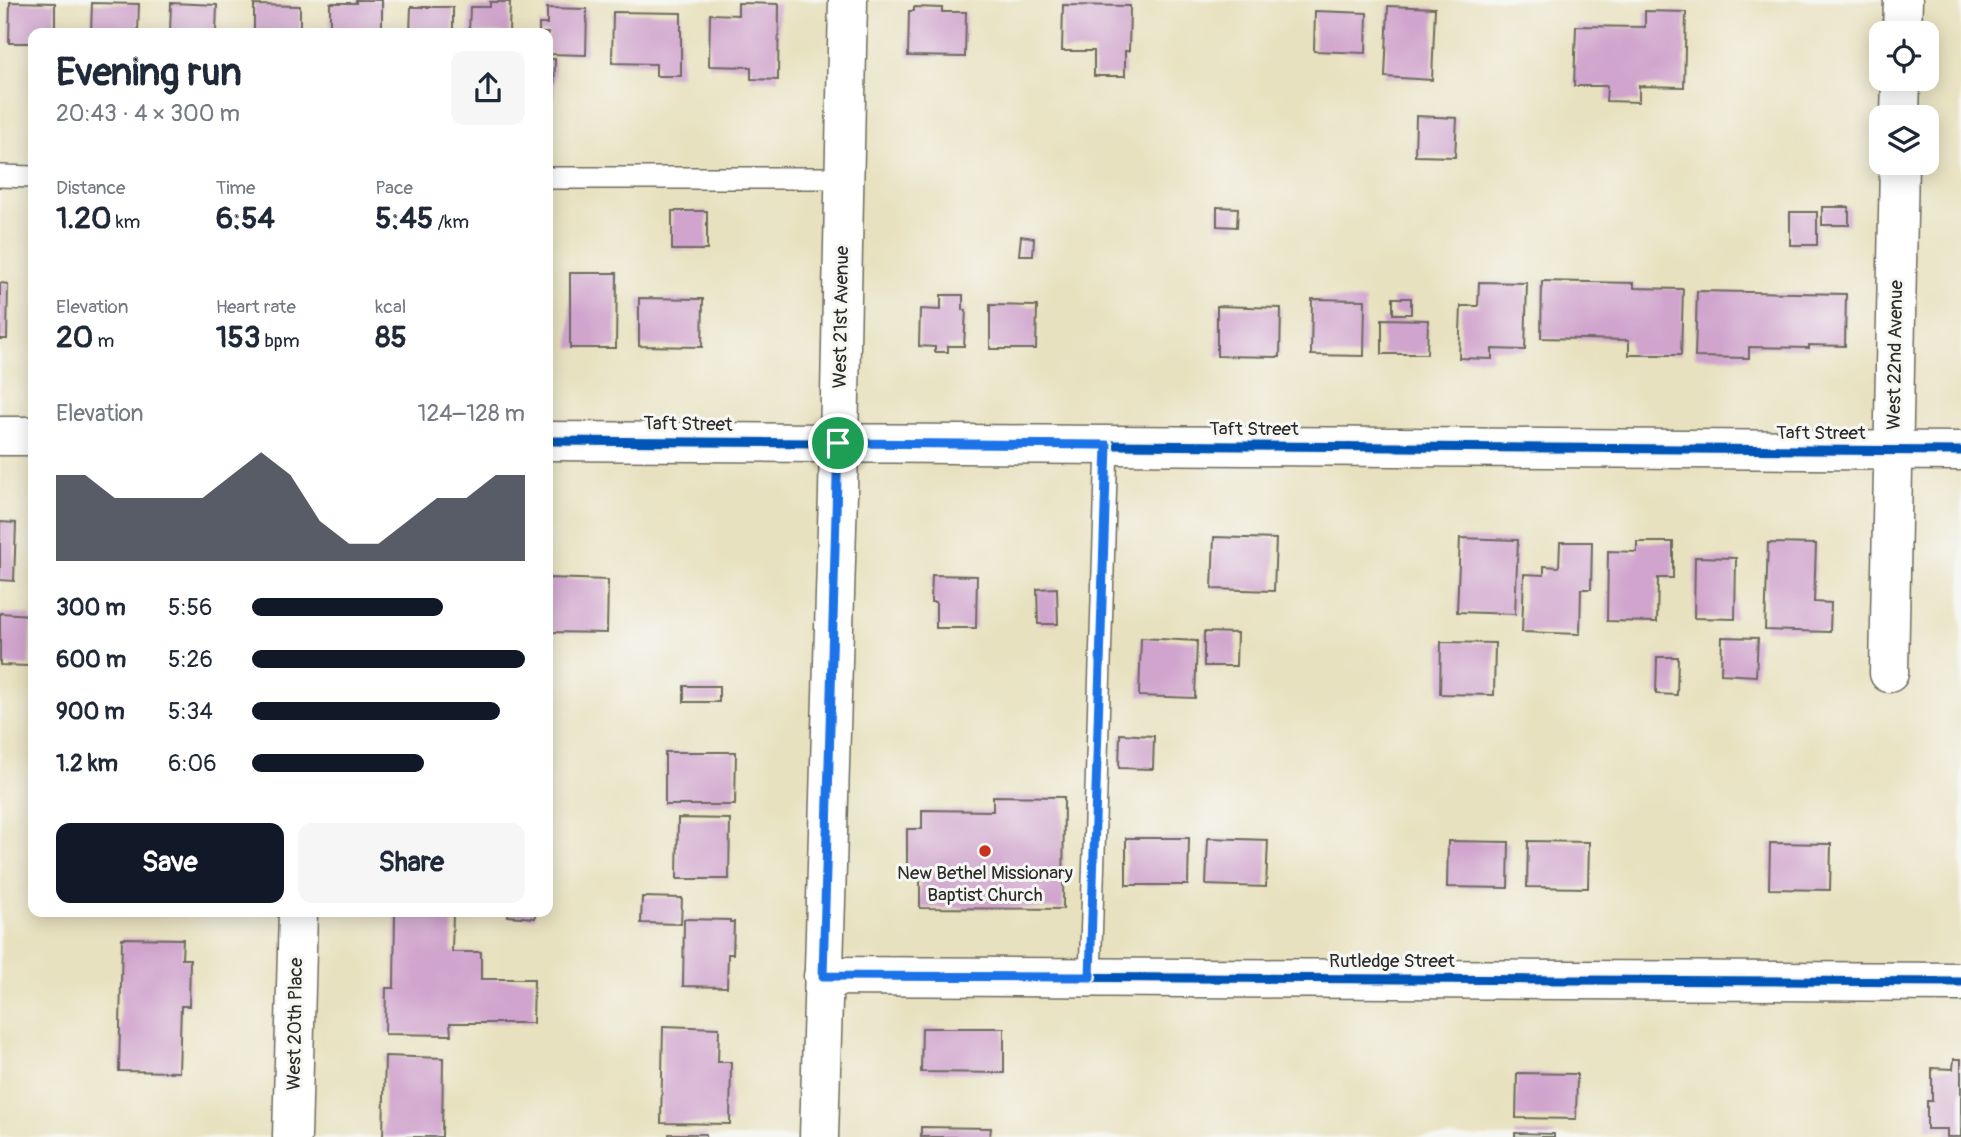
<!DOCTYPE html>
<meta charset="utf-8">
<style>
:root{--surface:#fff;--page:#f6f6f7;--text:#1f2937;--muted:#747a83;--accent:#111827}
body{margin:0;font-family:Pangolin,sans-serif;background:var(--page);color:var(--text);height:100vh;display:flex;flex-direction:column;font-size:26px;white-space:nowrap}
*{box-sizing:border-box;margin:0}
p{font-size:23px;color:var(--muted)}
.icon{flex:none;width:38px;height:38px;fill:none;stroke:currentColor;stroke-width:2;stroke-linecap:round;stroke-linejoin:round}
.map{position:relative;flex:1;overflow:hidden}
.panel{position:absolute;left:28px;top:28px;width:525px;height:889px;display:flex;flex-direction:column;background:var(--surface);border-radius:14px;box-shadow:0 4px 18px #0003}
.panel>*{flex:none}
.fabs{position:absolute;left:1869px;top:21px;display:grid;gap:14px}
.fabs a{display:grid;place-items:center;width:70px;height:70px;border-radius:14px;background:var(--surface);box-shadow:0 4px 18px #0003;font-size:35px}
.pin{position:absolute;display:grid;place-items:center;width:60px;height:60px;color:#fff;margin:-30px;border:4px solid #fff;border-radius:50%;box-shadow:0 2px 7px #0007}
.round{display:grid;place-items:center;flex:none;width:74px;height:74px;border-radius:14px;background:var(--page)}
.overview{display:flex;align-items:center;justify-content:space-between;height:119px;padding:0 28px}
h1{font-size:38px;font-weight:700;line-height:52px}
.figures{display:grid;grid-template-columns:repeat(3,1fr);gap:10px;height:119px;padding:7px 28px}
.figures div{display:grid;align-content:center}
.figures b{font-size:30px;font-weight:700}
.figures small{font-size:19px;font-weight:400}
.figures p{font-size:19px}
.chart{height:196px;padding:14px 28px}
.chart p{display:flex;justify-content:space-between}
.chart svg{width:100%;height:126px;margin-top:7px;fill:var(--accent);opacity:.7}
.primary-button{display:flex;gap:14px;margin-top:auto;padding:14px 28px}
.primary-button a{flex:1;height:80px;border-radius:14px;background:var(--accent);color:#fff;font-size:28px;font-weight:700;line-height:80px;text-align:center}
.primary-button a+a{background:var(--page);color:var(--text)}
ul{padding:0 28px;list-style:none;font-size:23px}
li{display:grid;grid-template-columns:112px 84px 1fr;align-items:center;height:52px}
li i{height:18px;border-radius:9px;background:var(--accent)}
.map>svg:first-child{display:block}
.building{fill:#d0a4cd}
.lines{fill:none;stroke-linecap:round;stroke-linejoin:round}
.lane-casing{stroke:#6d6b5f;stroke-width:24}
.street-casing{stroke:#6d6b5f;stroke-width:41}
.secondary-casing{stroke:#6d6b5f;stroke-width:41}
.lane{stroke:#fff;stroke-width:21}
.street{stroke:#fff;stroke-width:38}
.secondary{stroke:#fff;stroke-width:38}
.cycleway-casing{stroke:#f6f6f2;stroke-width:13}
.cycleway{stroke:#0057b8;stroke-width:9}
.route-casing{stroke:#fff;stroke-width:14}
.route{stroke:#1a73e8;stroke-width:9}
.poi-dot{fill:#c8321e;stroke:#f6f6f2;stroke-width:2.5}
.labels{text-anchor:middle;dominant-baseline:central;stroke-width:6;stroke-linejoin:round;paint-order:stroke}
.street-label{font-size:19px;fill:#2b2b2b;stroke:#f6f6f2}
.poi-label{font-size:19px;fill:#2b2b2b;stroke:#f6f6f2}
</style>
<div class="map">
<svg width="1961" height="1137" viewBox="0 0 1961 1137">
<rect width="100%" height="100%" fill="#f6f6f2"/>
<filter id="ink" filterUnits="userSpaceOnUse"><feTurbulence type="fractalNoise" baseFrequency=".0143" numOctaves="2"/><feDisplacementMap in="SourceGraphic" scale="14" xChannelSelector="R" yChannelSelector="G"/><feConvolveMatrix kernelMatrix="1 2 1 2 8 2 1 2 1" color-interpolation-filters="sRGB"/></filter>
<filter id="wash" filterUnits="userSpaceOnUse"><feTurbulence type="fractalNoise" baseFrequency=".00686" numOctaves="4" result="noise"/><feDisplacementMap in="SourceGraphic" scale="28" xChannelSelector="R" yChannelSelector="G"/><feGaussianBlur stdDeviation="1.57" result="paint"/><feColorMatrix in="noise" values="0 0 0 0 0 0 0 0 0 0 0 0 0 0 0 0 0 1.4 0 .05"/><feComposite in="paint" operator="in"/></filter>
<g filter="url(#wash)">
<rect width="100%" height="100%" fill="#e8e1bf"/>
<g id="blocks">
<path class="building" d="M356,0H382V33H330V3H356Z
M10,2L55,3V33H33V43H9Z
M490,2H510L509,33H469L470,7H490Z
M92,3L139,4L138,33H91Z
M171,3L217,5L216,33H170Z
M738,3L779,4L778,80L751,79V67L709,66L710,14L738,15Z
M254,5L300,6V33H254Z
M1063,5L1130,6L1129,51H1125V76H1094V51H1062Z
M1388,6L1435,8L1432,80L1385,77Z
M411,7H453V33H410Z
M914,7L942,8V12H966L965,57L908,56L909,11H914Z
M547,8L587,9L586,55L548,54V33H539V24H547Z
M1315,11L1367,13L1366,53L1314,51Z
M1645,11L1686,12L1684,87L1639,86V102L1606,101L1607,86H1574L1576,26L1645,27Z
M613,12L681,13V76H656V64L612,63Z
M548,59H555L554,99H548Z
M1416,116L1457,118L1455,157L1415,156Z
M1217,207L1238,208L1237,227L1217,226Z
M1822,207H1849V225H1822Z
M672,211H707V250H672Z
M1790,212H1817V245H1790Z
M1021,236L1034,238L1033,255H1019Z
M570,273H617L616,348H570Z
M1542,281L1634,283V288L1683,289L1681,355H1629V340L1541,338Z
M1479,282L1527,283L1525,350L1492,349V359L1459,358L1461,306H1478Z
M0,283L8,284L7,339H0Z
M1697,291L1846,294L1845,346L1809,345V348L1749,347V358L1695,357Z
M941,295H963V310H966L964,346H948V352H935V347L919,346L920,309L941,310Z
M639,298L703,299L702,347L639,346Z
M1393,298H1411V314H1393Z
M1312,299L1365,300L1364,356L1311,355Z
M990,305L1037,306L1036,349H990Z
M1217,306L1281,308L1280,357L1217,356Z
M1382,319L1428,320L1427,354H1382Z
M0,522L16,523L14,581L0,580Z
M1214,537L1276,539L1274,591L1212,589Z
M1460,538L1518,540L1515,614L1457,612Z
M1560,542H1592L1591,589H1581L1580,634L1522,632L1524,574L1544,575V566L1559,567Z
M1637,542H1673V578H1658L1657,622L1607,621L1608,551L1637,552Z
M1768,543L1816,544L1814,602L1831,603L1830,632L1765,630Z
M1695,557L1736,558L1735,619L1694,618Z
M932,575L977,576L976,628H936V602H931Z
M548,578L608,580L607,633L548,632Z
M1057,588L1058,624H1038L1037,589Z
M0,613L31,615L29,666L0,665Z
M1204,632L1237,633L1236,666H1204Z
M1722,637L1758,638L1756,676L1721,674Z
M1141,638L1197,641L1195,698L1139,696Z
M1441,642L1495,643L1494,695L1440,694Z
M1657,657H1678L1677,695L1656,694Z
M684,686H719V702H684Z
M1120,734L1154,736L1153,769L1119,768Z
M665,752H736L735,805H665Z
M993,796L1064,797L1063,909L920,908V873H907V829H922V810L993,811Z
M678,818L730,819L729,879H677Z
M1126,838H1189L1188,885H1126Z
M1208,838L1268,840L1266,887L1206,885Z
M1448,841L1509,842L1508,888L1447,887Z
M1528,841L1589,842L1588,888L1527,887Z
M1770,843L1831,844L1830,890L1769,889Z
M642,897L682,898L681,924L641,923Z
M395,912H453L452,952H481V979H534L533,1023H450L451,1035L385,1034L386,988H394Z
M509,912H535V918L508,916Z
M684,919L730,920V922H734L733,954H728L727,987L683,986Z
M122,938L183,939L182,959H190L189,1006H181L179,1072L119,1071Z
M663,1026L719,1028L718,1062H731L730,1124L661,1123Z
M922,1028H1004V1073L921,1072Z
M385,1056L443,1058L442,1137H383Z
M1954,1059H1961V1137H1947V1129H1927V1101H1932V1068L1953,1069Z
M1517,1073L1577,1074L1576,1119L1516,1118Z
M921,1127L991,1128L990,1137H921Z
M1515,1133L1554,1134V1137H1515Z
M669,1134H706V1137H669Z"/>
</g>
</g>
<g filter="url(#ink)">
<use href="#blocks" fill-opacity="0" stroke="#6d6b5f" stroke-width="2"/>
<g class="lines">
<defs>
<path id="lane" d="M0,176L33,177
M548,178H844
M1090,977L1107,445"/>
<path id="street" d="M1902,33L1903,0
M1900,117L1901,79
M1889,673L1899,163
M823,976L1961,982
M292,1137L298,912"/>
<path id="secondary" d="M0,436H33
M548,441L1961,451
M819,1137L838,493L848,0"/>
</defs>
<use href="#lane" class="lane-casing"/>
<use href="#street" class="street-casing"/>
<use href="#secondary" class="secondary-casing"/>
<use href="#lane" class="lane"/>
<use href="#street" class="street"/>
<use href="#secondary" class="secondary"/>
<defs>
<path id="cycleway" d="M548,441L1961,451
M823,976L1961,982"/>
</defs>
<use href="#cycleway" class="cycleway-casing"/>
<use href="#cycleway" class="cycleway"/>
</g>
</g>
<g class="lines" filter="url(#ink)">
<defs>
<path id="route" d="M838,443L1107,445L1090,977L823,976Z"/>
</defs>
<use href="#route" class="route-casing"/>
<use href="#route" class="route"/>
</g>
<circle class="poi-dot" cx="985" cy="851" r="7"/>
<g class="labels">
<g class="street-label">
<text transform="translate(841 317) rotate(-89)">West 21st Avenue</text>
<text transform="translate(1895 355) rotate(-89)">West 22nd Avenue</text>
<text transform="translate(688 424) rotate(1)">Taft Street</text>
<text x="1254" y="429">Taft Street</text>
<text x="1821" y="433">Taft Street</text>
<text x="1392" y="961">Rutledge Street</text>
<text transform="translate(295 1024) rotate(-89)">West 20th Place</text>
</g>
<g class="poi-label">
<text x="985" y="873">New Bethel Missionary<tspan x="985" dy="22">Baptist Church</tspan></text>
</g>
</g>
</svg>
<div class="fabs">
<a><svg class="icon" aria-label="locate" viewBox="0 0 24 24"><circle cx="12" cy="12" r="6"/><path d="M12 2v4M12 18v4M2 12h4M18 12h4"/></svg></a>
<a><svg class="icon" aria-label="layers" viewBox="0 0 24 24"><path d="M12 4l9 5-9 5-9-5zM3 14l9 5 9-5"/></svg></a>
</div>
<div class="pin" style="left:838px;top:443px;background:#1e9e55"><svg class="icon" aria-label="arrive" viewBox="0 0 24 24"><path d="M6 21V4h12l-3 4 3 4H6"/></svg></div>
<section class="panel">
<div class="overview"><div><h1>Evening run</h1><p>20:43 · 4 × 300 m</p></div><a class="round"><svg class="icon" aria-label="share" viewBox="0 0 24 24"><path d="M12 15V3M7 8l5-5 5 5M5 13v7h14v-7"/></svg></a></div>
<div class="figures">
<div><p>Distance</p><b>1.20<small> km</small></b></div>
<div><p>Time</p><b>6:54</b></div>
<div><p>Pace</p><b>5:45<small> /km</small></b></div>
</div>
<div class="figures">
<div><p>Elevation</p><b>20<small> m</small></b></div>
<div><p>Heart rate</p><b>153<small> bpm</small></b></div>
<div><p>kcal</p><b>85</b></div>
</div>
<div class="chart"><p><span>Elevation</span>124–128 m</p>
<svg viewBox="0 0 160 44" preserveAspectRatio="none"><path d="M0 44V14L10 14L20 22L30 22L40 22L50 22L60 14L70 6L80 14L90 30L100 38L110 38L120 30L130 22L140 22L150 14L160 14V44z"/></svg>
</div>
<ul>
<li><b>300 m</b>5:56<i style="width:70%"></i></li>
<li><b>600 m</b>5:26<i style="width:100%"></i></li>
<li><b>900 m</b>5:34<i style="width:91%"></i></li>
<li><b>1.2 km</b>6:06<i style="width:63%"></i></li>
</ul>
<div class="primary-button"><a>Save</a><a>Share</a></div>
</section>
</div>
